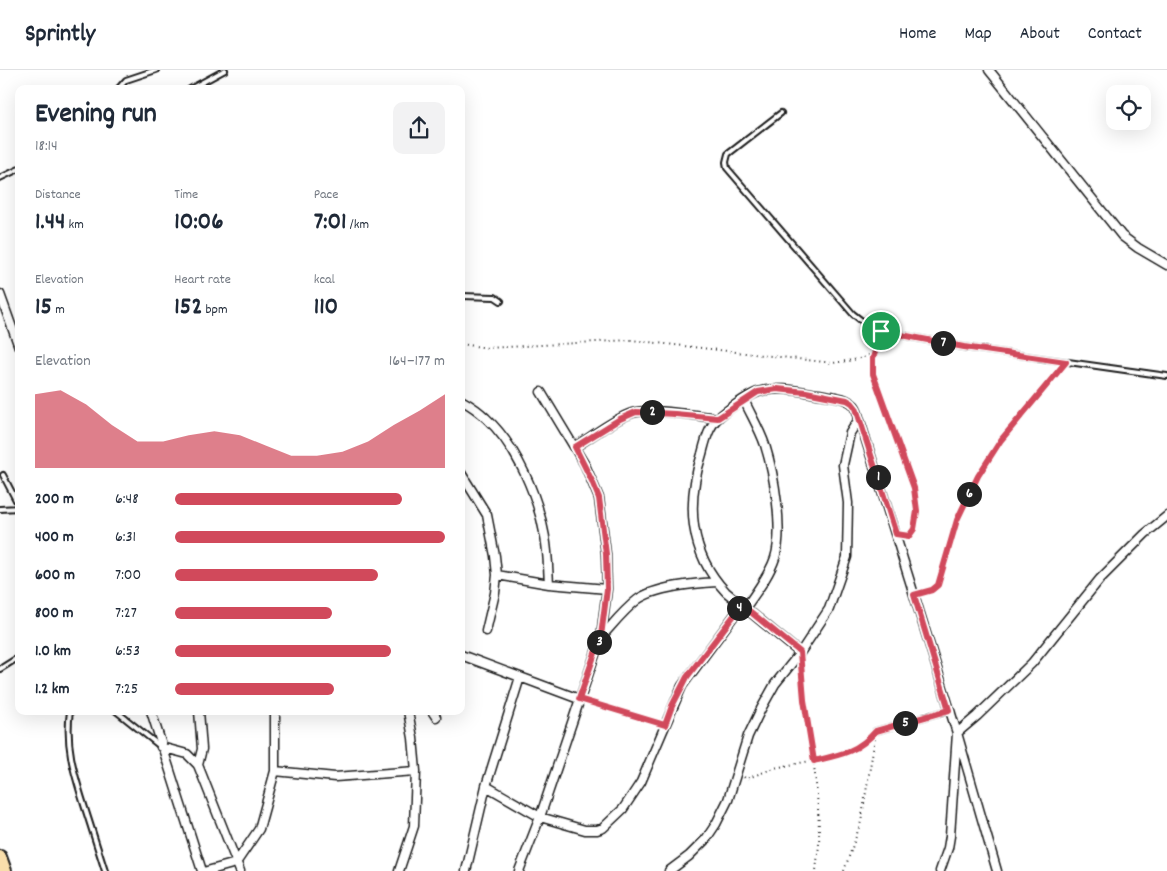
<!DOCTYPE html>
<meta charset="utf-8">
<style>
:root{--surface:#fff;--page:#f2f2f3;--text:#1f2937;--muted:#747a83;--line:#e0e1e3;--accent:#d1495b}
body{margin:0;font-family:Dekko,sans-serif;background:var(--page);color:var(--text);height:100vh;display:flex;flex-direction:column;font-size:19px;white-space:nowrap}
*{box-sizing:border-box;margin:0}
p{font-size:16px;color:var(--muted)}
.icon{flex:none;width:28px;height:28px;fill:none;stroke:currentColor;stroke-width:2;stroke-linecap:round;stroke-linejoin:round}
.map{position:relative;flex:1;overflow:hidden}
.panel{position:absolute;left:15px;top:15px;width:450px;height:630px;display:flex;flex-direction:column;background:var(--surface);border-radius:10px;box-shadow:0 5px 20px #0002}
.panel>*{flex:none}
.buttons{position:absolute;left:1106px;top:15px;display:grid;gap:10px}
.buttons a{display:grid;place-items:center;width:45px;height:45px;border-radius:10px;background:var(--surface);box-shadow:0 5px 20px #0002;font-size:25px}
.pin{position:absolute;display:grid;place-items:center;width:42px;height:42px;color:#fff;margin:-21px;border:2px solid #fff;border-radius:50%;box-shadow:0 1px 5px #0007}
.km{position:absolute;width:25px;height:25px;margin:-12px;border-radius:50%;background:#222;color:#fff;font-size:14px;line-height:25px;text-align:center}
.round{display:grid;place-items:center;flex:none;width:52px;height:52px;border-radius:10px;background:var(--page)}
.headline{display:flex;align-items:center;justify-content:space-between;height:85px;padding:0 20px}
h1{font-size:28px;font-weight:700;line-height:38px}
.stats{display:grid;grid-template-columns:repeat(3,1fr);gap:8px;height:85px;padding:5px 20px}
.stats div{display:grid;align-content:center}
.stats b{font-size:25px;font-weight:700}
.stats small{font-size:14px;font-weight:400}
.stats p{font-size:14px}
.chart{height:140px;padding:10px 20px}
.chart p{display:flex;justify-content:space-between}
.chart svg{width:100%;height:90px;margin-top:5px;fill:var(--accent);opacity:.7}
ul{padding:0 20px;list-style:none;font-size:16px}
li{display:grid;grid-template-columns:80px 60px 1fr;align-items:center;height:38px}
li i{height:12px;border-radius:6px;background:var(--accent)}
header{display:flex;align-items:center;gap:30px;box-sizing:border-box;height:70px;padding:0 25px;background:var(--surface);border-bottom:1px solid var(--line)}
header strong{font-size:24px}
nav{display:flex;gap:28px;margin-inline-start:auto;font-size:18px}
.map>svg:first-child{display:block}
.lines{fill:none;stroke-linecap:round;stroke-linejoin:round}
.lane-casing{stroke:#1c1c1c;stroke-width:8}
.street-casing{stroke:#1c1c1c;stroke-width:11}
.primary-casing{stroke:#1c1c1c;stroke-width:16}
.path{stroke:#1c1c1c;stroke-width:2;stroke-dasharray:1 4;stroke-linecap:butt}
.lane{stroke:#fff;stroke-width:4}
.street{stroke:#fff;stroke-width:8}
.primary{stroke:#f9deab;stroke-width:12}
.route-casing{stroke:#fff;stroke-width:10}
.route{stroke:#d1495b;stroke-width:6}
</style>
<header>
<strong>Sprintly</strong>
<nav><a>Home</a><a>Map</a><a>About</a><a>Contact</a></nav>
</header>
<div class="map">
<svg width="1167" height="801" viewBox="0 0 1167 801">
<rect width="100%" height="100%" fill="#fff"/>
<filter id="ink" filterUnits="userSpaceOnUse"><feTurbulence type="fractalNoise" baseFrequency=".02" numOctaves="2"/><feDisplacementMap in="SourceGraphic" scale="10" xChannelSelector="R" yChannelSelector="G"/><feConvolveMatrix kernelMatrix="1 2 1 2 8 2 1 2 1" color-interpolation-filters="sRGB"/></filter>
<g filter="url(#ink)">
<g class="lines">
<defs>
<path id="lane" d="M118,19L126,10L156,0
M190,19L225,0
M781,43L728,84L726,92L727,98L853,244L862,251L881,261L963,277L1167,306
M0,108L19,99
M461,226L495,227L501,231
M3,405L19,436
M0,439L19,438
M0,599L19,587
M70,641C65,675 74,703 84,735C91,757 98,779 105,801
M116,641L161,677
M876,661L949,640"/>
<path id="street" d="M989,0L1122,166L1138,178L1167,195
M0,224L19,277
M461,330C470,335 479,341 486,348C517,376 538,427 545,467C548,482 548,498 549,514
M744,330C751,345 760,360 765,375C774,404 784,459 775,488C769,506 756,522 746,537
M575,377C593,366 612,350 632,343C652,337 696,346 718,348
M461,403L487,445L495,486L497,505L495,523L486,561
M497,505L549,514L607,519
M602,566C613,554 624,540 637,530C654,517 696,513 717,512
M800,583L726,522C689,483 686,433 702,384C705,373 708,358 717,349C725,341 747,326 758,322C777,316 799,321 818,324C830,326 850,327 856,338L957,663L997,801
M461,585L520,607L486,716L466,801
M520,607L579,629
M151,641L202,801
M432,641L436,647
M161,677L187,684L198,695L240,801
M198,695L202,679L199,641
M275,701L335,707L416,701
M486,716L540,747L585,760H597L603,758L623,739L641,712L682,616L742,535
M207,801L236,793L259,759L275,701V641
M399,801L414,756L416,701L413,668L408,641
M519,801L540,747L601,567L607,519L606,484L599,428L585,395L541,322
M669,801L689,786L706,769L716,754L728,730L748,666L761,639L775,614L800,583L829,539L847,487L848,433L843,395L850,363L859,349
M940,801L948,778L950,766L957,663L977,646L1032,593L1100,509L1145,464L1167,446"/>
<path id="primary" d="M0,787L5,801"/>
</defs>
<use href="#lane" class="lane-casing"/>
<use href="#street" class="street-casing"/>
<use href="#primary" class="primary-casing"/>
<path class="path" d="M879,268L873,288V304L914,418L917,441L914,459L909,466L905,465
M461,274L488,278L631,270L833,293L859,289L874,283
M921,523L932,520L938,515L957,450L978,406L1001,370L1061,297
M801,595C807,651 818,706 819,763C820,775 817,788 816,801
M588,632L658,653
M744,707L746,709L774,698L846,684L872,667
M844,801L861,752L875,668"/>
<use href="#lane" class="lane"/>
<use href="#street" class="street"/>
<use href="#primary" class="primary"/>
</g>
</g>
<g class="lines" filter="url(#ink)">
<defs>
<path id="route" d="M881,261L964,277L1066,292L1001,370L978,406L957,450L938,515L932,520L914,525L949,640L876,661C858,682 840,685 814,691L804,630L800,582L742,535L687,607L672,636L665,655L579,629L601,566L607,519L606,484L599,428L592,411L575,377L620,349L636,342L675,344L718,348L758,322L777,319L806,322L847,330L852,333L856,338L896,464L909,466L914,459L917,441L914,418L873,304V288Z"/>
</defs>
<use href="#route" class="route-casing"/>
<use href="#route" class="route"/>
</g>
</svg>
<div class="buttons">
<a><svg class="icon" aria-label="locate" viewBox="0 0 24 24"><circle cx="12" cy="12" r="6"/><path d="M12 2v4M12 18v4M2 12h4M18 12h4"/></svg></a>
</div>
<div class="pin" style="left:881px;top:261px;background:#1e9e55"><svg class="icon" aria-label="arrive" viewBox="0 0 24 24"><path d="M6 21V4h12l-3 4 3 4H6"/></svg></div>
<b class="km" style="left:878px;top:407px">1</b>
<b class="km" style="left:652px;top:342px">2</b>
<b class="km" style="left:599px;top:572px">3</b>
<b class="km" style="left:739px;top:538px">4</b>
<b class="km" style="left:905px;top:653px">5</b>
<b class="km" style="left:969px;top:424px">6</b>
<b class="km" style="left:943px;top:273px">7</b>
<section class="panel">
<div class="headline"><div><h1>Evening run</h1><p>18:14</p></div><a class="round"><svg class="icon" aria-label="share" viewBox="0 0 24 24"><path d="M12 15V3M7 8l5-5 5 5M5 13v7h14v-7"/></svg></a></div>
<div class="stats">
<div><p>Distance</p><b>1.44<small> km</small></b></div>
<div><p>Time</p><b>10:06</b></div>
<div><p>Pace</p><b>7:01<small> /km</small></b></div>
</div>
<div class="stats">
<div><p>Elevation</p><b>15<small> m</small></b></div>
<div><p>Heart rate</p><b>152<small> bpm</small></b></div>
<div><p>kcal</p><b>110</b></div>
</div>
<div class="chart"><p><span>Elevation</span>164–177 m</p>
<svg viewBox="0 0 160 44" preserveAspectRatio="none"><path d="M0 44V8L10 6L20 13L30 23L40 31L50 31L60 28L70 26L80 28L90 33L100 38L110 38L120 36L130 31L140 23L150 16L160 8V44z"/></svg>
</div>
<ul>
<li><b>200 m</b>6:48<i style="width:84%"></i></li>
<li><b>400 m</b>6:31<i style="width:100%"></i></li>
<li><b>600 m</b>7:00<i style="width:75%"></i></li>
<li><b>800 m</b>7:27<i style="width:58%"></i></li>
<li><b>1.0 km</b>6:53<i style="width:80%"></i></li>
<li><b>1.2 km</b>7:25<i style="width:59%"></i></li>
</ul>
</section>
</div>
